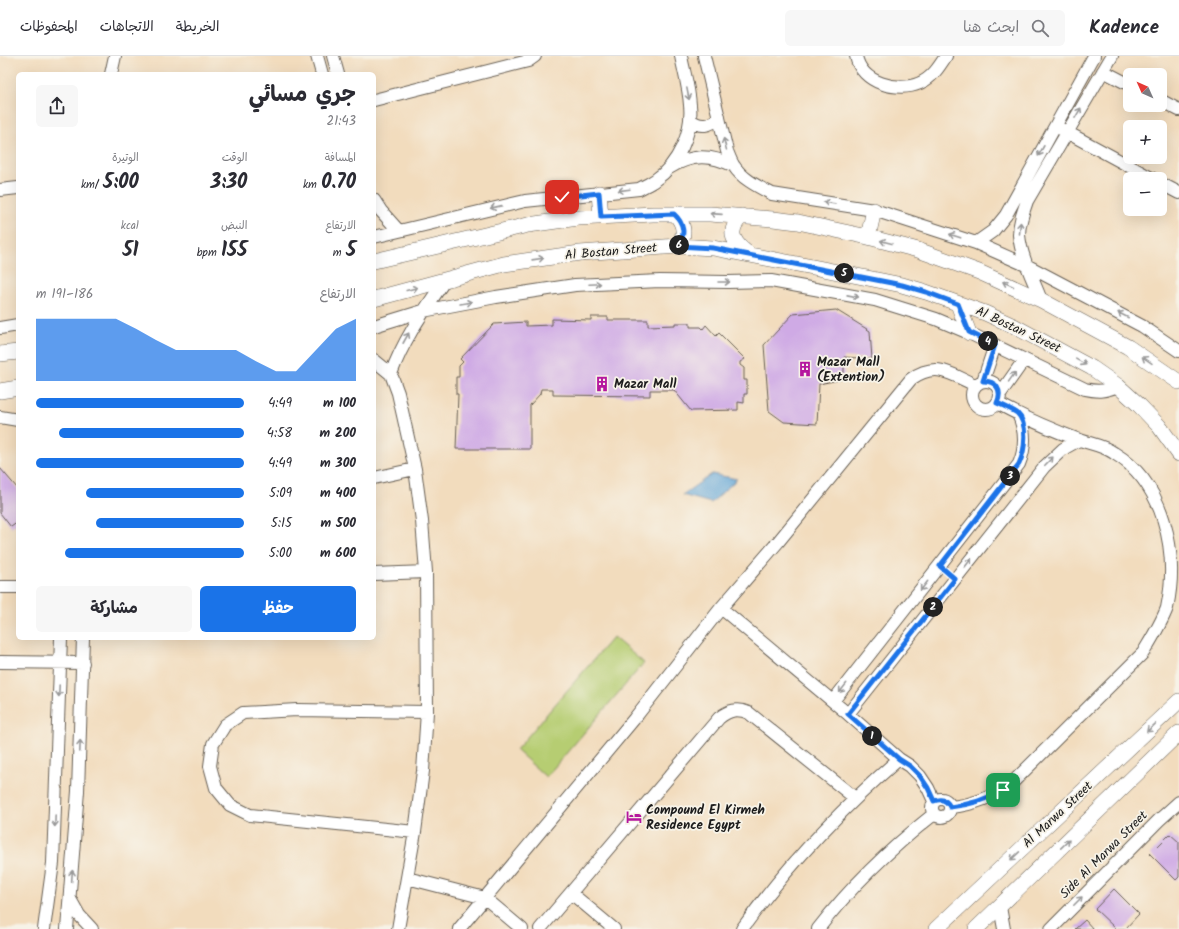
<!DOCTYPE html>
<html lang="ar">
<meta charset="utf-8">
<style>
:root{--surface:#fff;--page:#f7f7f7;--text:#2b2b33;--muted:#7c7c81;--line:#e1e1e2;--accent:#1a73e8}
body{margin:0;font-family:Kalam,"Playpen Sans Arabic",sans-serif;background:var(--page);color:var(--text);direction:rtl;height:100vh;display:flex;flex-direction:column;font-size:15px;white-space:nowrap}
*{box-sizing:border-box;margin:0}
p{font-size:13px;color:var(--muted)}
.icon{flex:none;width:22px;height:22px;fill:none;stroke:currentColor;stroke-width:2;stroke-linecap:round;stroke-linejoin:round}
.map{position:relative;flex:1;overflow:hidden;direction:ltr}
.drawer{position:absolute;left:16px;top:16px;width:360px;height:568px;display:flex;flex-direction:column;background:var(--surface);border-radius:6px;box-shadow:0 4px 16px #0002;direction:rtl}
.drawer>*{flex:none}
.needle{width:26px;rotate:315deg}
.buttons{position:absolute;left:1123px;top:12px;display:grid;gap:8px}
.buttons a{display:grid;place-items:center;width:44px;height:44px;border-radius:6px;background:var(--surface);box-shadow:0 4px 16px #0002;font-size:20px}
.pin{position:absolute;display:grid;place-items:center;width:34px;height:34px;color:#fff;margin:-17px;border-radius:8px;box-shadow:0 2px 6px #0006}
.km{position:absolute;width:20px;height:20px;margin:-10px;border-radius:50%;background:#222;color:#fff;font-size:11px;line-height:20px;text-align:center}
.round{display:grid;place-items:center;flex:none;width:42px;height:42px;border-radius:6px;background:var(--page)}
.headline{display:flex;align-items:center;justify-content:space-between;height:68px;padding:0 20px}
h1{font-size:22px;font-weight:700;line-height:30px}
.figures{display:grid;grid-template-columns:repeat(3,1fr);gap:6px;height:68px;padding:4px 20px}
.figures div{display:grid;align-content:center}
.figures b{font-size:20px;font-weight:700}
.figures small{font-size:11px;font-weight:400}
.figures p{font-size:11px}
.chart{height:112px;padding:8px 20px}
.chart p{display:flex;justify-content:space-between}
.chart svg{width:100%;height:72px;margin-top:4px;fill:var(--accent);opacity:.7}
.primary-button{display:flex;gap:8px;margin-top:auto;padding:8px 20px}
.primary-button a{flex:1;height:46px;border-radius:6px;background:var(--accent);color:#fff;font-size:16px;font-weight:700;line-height:46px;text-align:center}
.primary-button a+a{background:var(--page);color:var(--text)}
ul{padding:0 20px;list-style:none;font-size:13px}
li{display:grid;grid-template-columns:64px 48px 1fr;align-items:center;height:30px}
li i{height:10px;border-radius:5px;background:var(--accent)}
header{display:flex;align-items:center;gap:24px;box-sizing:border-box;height:56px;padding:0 20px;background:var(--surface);border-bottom:1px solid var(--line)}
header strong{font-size:19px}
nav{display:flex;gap:22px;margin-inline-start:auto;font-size:14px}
.search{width:280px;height:36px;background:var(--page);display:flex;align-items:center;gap:10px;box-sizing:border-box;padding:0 14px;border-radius:6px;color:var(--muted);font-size:15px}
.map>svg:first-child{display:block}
.green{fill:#b6cd72;stroke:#697447}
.water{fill:#63a6d7;stroke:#40617a}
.building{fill:#cfaae5}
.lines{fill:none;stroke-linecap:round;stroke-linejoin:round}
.minor-casing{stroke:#675f54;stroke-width:14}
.tertiary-casing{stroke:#675f54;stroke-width:16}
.minor{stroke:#fff;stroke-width:12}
.tertiary{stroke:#fff;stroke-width:15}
.oneway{stroke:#999}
.route-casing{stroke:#fff;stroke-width:8}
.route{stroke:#1a73e8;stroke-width:5}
.labels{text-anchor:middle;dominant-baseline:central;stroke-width:3.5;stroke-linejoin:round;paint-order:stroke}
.street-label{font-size:13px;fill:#1c1c1c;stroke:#f7f3e8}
.poi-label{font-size:13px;font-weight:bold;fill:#1c1c1c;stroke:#f7f3e8;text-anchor:start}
</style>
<header>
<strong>Kadence</strong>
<div class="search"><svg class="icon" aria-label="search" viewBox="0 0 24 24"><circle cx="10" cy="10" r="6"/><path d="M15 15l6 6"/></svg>ابحث هنا</div>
<nav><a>الخريطة</a><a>الاتجاهات</a><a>المحفوظات</a></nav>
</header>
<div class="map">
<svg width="1179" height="873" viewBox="0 0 1179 873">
<rect width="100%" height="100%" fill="#f7f3e8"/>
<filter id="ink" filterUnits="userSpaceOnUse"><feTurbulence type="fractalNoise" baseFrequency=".025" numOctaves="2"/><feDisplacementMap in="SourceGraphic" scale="8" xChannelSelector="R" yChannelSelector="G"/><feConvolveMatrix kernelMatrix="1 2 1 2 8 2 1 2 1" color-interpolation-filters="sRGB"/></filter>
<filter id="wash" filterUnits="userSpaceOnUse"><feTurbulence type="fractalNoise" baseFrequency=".012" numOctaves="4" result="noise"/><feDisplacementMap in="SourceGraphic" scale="16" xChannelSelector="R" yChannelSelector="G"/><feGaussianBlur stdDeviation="0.9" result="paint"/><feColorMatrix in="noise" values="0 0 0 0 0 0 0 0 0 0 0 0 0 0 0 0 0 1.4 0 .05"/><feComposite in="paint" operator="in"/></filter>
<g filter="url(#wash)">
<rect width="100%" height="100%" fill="#f2dcbd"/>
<path class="green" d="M613,581L644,607L546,721L516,694Z"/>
<path class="water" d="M712,418L737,423L711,447L682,439Z"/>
<g id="blocks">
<path class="building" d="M836,254L870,275L872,303L844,301V323L819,328L817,368L784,366L769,355L764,289L793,258Z
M591,261H608V264H648V270L675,269V267H690V271H701L703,273L706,269L716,280L719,277L745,303L740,306V309L744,312V324H747V338H744V347L738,346V354L691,355L674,334H650V340L553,339V333H541L540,338L530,349V393H456L458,338H456V321H459V310L463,306L460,303L494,268L526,266V270L552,269V263L591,264Z
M0,412L18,433V466L11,471L0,457Z
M1170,778L1179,786V821L1176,824L1150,798Z
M1114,833L1139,858L1125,873H1116L1095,853Z
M1085,864L1093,873H1075Z"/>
</g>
</g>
<g filter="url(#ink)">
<use href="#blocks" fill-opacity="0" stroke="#675f54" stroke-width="1"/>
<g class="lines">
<defs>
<path id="minor" d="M317,0L322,18
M333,0L338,18
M704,0L727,95C729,100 731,106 734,110C742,123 759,131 772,138L874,154L976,187L1028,210L1142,270L1179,295
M856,0C861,27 898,37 920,27C932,22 939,11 946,0
M1103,15L1130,29
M111,18L115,0
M374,44L528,5L535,0
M1160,44L1179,54
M690,63C699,72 711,71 719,60
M1061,73L1153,123
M669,112C692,98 710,98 734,110
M1160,127L1179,137
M0,134L18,132
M374,144L381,155L398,174
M374,181L525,145L639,133C644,130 650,128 655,124C678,109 693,76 690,49C689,32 684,16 681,0
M976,187L993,175L1006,159L1094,0
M1041,244C1033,223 1021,201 1019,179C1019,167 1023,156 1027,145L1112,0
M374,270L423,255L496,241L575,229L660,225L728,226L771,225L875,244L936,263L969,277L1085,333C1098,336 1106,335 1118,330
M0,272L18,269
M374,304L391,318L398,337L415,413L422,465L426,516L427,656L423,715L415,776L398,873
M391,318C404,282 424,255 445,224
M972 339a14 14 0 1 1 28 0a14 14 0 1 1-28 0Z
M983,325L995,289
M1000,338L1024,304
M0,361L18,364
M374,422L415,413
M374,518L426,516
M0,531H18
M721,552L848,658L899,703L910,710L920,720L928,732L934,745
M0,606L83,607
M833,645L1019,408C1026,391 1026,375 1018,358
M848,658L1044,411L1063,393L1079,384
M932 752a9 9 0 1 1 18 0a9 9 0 1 1-18 0Z
M950,751C974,749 994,741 1013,726L1143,597C1152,582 1161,568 1167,552C1179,496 1164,427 1114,397C1103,389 1090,388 1077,383C1050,373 1023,361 997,347
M415,776L250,759L230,749L216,732L210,710L213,688L225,669L243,657L297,654L427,656
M407,822L485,842L522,873
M571,837L614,873
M70,843L79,859L92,873
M1000,851L1004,873
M44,873L53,807L61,582
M67,873L78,735L83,582
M459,873L634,663L721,552L778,486L911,323C936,305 951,318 975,329
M540,873L719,662C729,654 737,652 749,657L855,742
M742,873C787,810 840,754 899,703
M818,873C852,829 891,792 934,758
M1051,873L1159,764L1179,746"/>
<path id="tertiary" d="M599,137L601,161
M675,158C684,167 686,179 678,190
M742,160C725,176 734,188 750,199
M868,181L874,154
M374,205L528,169L578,162L653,158H710L773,163L798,166L868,181L918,194L979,216L1041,244L1128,291L1179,326
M374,243L504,208L580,197L678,190L713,192L818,212L902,229L926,236L985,257L1014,270L1092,312L1118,330L1139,349L1159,370L1179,398
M958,248L969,277
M0,298L18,296
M0,335L18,332
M936,873L1179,645
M976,873L1179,677"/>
</defs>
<use href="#minor" class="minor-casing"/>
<use href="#tertiary" class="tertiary-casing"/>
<use href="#minor" class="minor"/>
<use href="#tertiary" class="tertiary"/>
</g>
<defs><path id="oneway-shaft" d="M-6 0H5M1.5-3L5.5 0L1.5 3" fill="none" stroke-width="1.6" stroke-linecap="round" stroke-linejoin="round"/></defs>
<g class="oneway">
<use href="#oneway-shaft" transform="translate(688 38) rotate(79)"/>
<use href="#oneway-shaft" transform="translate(1078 57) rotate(-60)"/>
<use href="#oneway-shaft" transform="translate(725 88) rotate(-104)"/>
<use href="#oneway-shaft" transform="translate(1041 95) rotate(119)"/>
<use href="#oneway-shaft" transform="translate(624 134) rotate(173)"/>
<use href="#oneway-shaft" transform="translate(829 147) rotate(-172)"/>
<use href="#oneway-shaft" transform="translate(496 151) rotate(167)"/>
<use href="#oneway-shaft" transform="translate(716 158) rotate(-176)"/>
<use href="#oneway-shaft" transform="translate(1020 172) rotate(-85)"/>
<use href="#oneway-shaft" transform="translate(955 180) rotate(-162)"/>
<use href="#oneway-shaft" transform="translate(886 186) rotate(-166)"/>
<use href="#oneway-shaft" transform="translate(538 203) rotate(-8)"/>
<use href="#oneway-shaft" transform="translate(724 226)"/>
<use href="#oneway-shaft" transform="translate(595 228) rotate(-3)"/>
<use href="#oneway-shaft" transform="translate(1008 228) rotate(-156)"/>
<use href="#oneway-shaft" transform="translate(412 233) rotate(-15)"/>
<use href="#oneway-shaft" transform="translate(853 240) rotate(11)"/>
<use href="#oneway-shaft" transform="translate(466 247) rotate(-10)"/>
<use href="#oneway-shaft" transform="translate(1123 259) rotate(-153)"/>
<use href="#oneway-shaft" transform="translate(406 282) rotate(-61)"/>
<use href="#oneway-shaft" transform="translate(1147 304) rotate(-146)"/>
<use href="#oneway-shaft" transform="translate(1081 306) rotate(29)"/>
<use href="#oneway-shaft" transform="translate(1012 321) rotate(-55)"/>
<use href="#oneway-shaft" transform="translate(1049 405) rotate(-46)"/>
<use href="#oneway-shaft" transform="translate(968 507) rotate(-52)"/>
<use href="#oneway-shaft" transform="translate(924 530) rotate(128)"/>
<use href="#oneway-shaft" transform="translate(843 632) rotate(128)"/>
<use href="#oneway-shaft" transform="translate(59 635) rotate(92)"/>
<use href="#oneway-shaft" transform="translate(1151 672) rotate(137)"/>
<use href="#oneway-shaft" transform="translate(80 690) rotate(-88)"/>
<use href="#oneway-shaft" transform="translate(55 765) rotate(92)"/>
<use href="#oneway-shaft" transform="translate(1065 788) rotate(-44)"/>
<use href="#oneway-shaft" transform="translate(1015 800) rotate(137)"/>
<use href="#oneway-shaft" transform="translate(72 820) rotate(-86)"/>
<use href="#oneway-shaft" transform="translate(1078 845) rotate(-45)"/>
</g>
</g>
<g class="lines" filter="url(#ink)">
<defs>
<path id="route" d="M562,141L599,137L601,161L674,158C684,167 686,179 678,190L713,192L902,229L926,236L958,248L969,276L995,289L983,325C996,325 1003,334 997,347C1004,350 1011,353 1017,357C1029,368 1025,395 1019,408L940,510L955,523L848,658L899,703L910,710L920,720L928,732L934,745C942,742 947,744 950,751C970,749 986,744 1003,734"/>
</defs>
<use href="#route" class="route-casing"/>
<use href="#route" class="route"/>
</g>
<defs>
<symbol id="building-bare" viewBox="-9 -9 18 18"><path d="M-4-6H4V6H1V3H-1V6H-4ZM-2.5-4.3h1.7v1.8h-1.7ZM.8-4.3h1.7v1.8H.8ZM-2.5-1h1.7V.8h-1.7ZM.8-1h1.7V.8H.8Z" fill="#b5179e" stroke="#f7f3e8" stroke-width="2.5" paint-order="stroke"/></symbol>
<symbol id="hotel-bare" viewBox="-9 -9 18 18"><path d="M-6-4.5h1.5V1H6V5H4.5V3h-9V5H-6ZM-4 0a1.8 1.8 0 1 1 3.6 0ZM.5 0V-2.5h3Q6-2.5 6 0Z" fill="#b5179e" stroke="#f7f3e8" stroke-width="2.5" paint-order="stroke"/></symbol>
</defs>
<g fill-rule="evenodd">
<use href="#building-bare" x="794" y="302" width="22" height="22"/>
<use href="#building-bare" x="591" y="317" width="22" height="22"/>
<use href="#hotel-bare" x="623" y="750" width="22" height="22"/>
</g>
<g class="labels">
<g class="street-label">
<text transform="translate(611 196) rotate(-5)">Al Bostan Street</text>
<text transform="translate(1018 274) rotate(25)">Al Bostan Street</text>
<text transform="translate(1058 759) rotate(-43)">Al Marwa Street</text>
<text transform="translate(1104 799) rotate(-45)">Side Al Marwa Street</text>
</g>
<g class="poi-label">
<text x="817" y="306">Mazar Mall<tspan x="817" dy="15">(Extention)</tspan></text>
<text x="614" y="328">Mazar Mall</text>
<text x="646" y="754">Compound El Kirmeh<tspan x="646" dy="15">Residence Egypt</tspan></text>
</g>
</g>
</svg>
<div class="buttons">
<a><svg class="needle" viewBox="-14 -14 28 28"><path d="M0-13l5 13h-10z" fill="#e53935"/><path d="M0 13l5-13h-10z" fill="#7c7c81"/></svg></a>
<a>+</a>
<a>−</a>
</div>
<div class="pin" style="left:1003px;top:734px;background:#1e9e55"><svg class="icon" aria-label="arrive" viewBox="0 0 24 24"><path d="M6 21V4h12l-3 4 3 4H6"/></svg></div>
<div class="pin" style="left:562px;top:141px;background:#d93025"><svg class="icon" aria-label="check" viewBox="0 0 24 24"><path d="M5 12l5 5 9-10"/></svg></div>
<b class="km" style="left:872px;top:680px">1</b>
<b class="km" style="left:933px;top:551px">2</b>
<b class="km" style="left:1010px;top:420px">3</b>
<b class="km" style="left:988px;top:285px">4</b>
<b class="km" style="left:844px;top:217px">5</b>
<b class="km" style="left:679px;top:189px">6</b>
<section class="drawer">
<div class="headline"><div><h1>جري مسائي</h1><p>21:43</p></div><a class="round"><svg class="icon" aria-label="share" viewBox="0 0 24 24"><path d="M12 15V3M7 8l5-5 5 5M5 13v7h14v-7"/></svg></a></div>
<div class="figures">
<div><p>المسافة</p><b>0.70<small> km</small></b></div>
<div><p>الوقت</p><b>3:30</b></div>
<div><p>الوتيرة</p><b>5:00<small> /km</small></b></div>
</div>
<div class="figures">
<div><p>الارتفاع</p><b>5<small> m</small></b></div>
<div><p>النبض</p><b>155<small> bpm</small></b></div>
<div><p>kcal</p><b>51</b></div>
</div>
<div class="chart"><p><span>الارتفاع</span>186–191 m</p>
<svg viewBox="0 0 160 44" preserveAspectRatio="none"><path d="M0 44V6L10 6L20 6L30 6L40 6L50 12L60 19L70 25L80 25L90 25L100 25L110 32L120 38L130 38L140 25L150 12L160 6V44z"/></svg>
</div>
<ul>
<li><b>100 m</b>4:49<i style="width:100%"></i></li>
<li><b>200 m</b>4:58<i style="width:89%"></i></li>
<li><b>300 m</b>4:49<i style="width:100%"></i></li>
<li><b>400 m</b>5:09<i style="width:76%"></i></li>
<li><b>500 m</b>5:15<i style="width:71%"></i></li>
<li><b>600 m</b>5:00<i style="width:86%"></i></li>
</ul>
<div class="primary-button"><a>حفظ</a><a>مشاركة</a></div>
</section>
</div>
